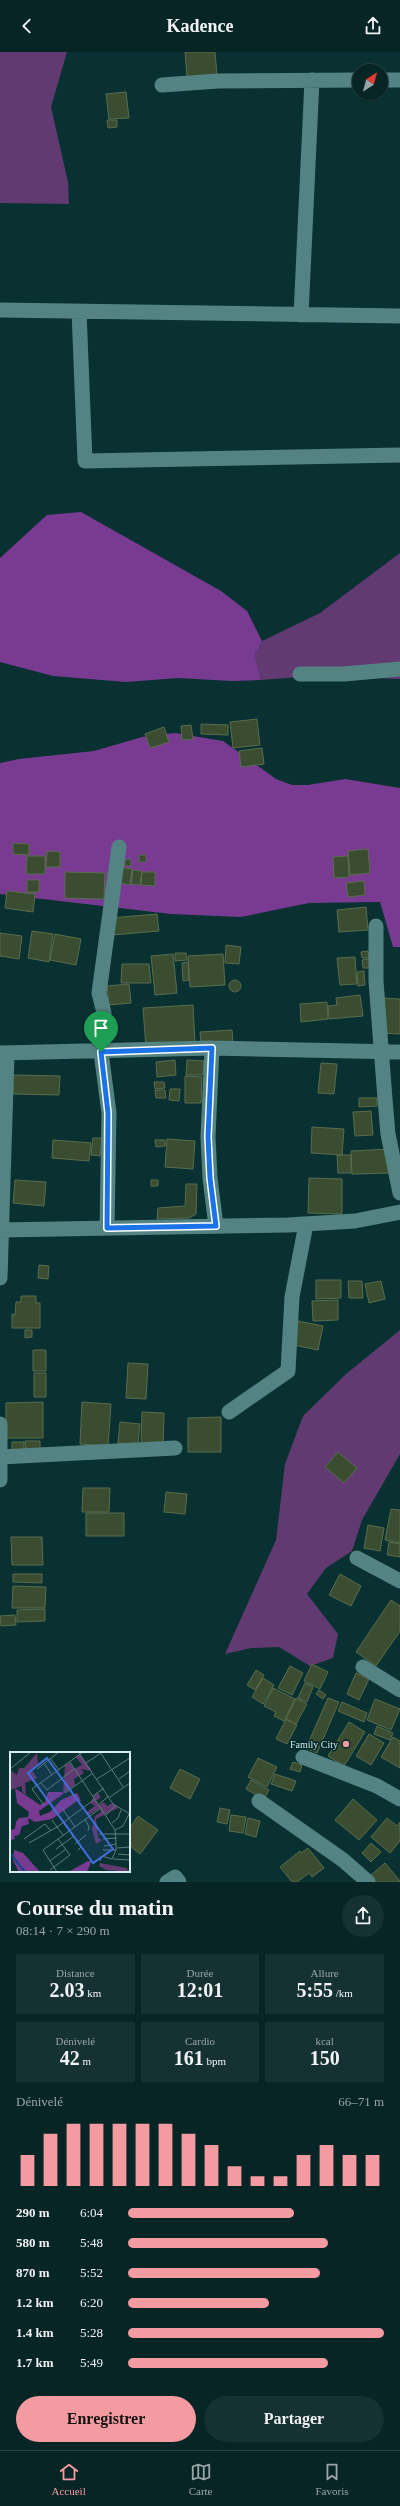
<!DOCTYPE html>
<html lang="fr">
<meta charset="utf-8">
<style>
:root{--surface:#082525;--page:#163132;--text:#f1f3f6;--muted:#98a5a7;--line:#294242;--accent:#f49aa1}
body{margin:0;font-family:"Times New Roman",serif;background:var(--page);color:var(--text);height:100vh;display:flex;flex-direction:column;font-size:15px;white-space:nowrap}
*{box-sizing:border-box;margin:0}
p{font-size:13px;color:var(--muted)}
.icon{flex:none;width:22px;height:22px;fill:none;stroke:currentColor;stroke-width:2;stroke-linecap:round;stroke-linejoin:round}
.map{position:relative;height:1830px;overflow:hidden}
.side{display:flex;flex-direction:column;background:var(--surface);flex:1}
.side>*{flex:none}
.needle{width:26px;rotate:36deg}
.tools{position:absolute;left:352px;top:12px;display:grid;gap:8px}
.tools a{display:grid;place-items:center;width:36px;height:36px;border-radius:50%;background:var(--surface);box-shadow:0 1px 3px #0004,0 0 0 1px var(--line);font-size:20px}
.pin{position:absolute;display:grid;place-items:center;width:34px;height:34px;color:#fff;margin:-41px -17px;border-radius:50% 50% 50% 0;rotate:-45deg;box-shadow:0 0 4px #0007}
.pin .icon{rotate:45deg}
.round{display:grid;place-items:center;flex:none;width:42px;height:42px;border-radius:21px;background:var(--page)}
.head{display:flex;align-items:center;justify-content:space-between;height:68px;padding:0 16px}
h1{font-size:22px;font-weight:800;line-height:30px}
.stats{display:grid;grid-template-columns:repeat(3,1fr);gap:6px;height:68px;padding:4px 16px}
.stats div{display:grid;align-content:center;border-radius:0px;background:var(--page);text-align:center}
.stats b{font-size:20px;font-weight:800}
.stats small{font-size:11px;font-weight:400}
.stats p{font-size:11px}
.chart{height:112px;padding:8px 16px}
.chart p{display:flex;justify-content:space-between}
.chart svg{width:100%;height:72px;margin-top:4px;stroke:var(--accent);stroke-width:6}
.primary-button{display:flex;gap:8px;margin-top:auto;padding:8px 16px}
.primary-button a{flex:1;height:46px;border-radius:24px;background:var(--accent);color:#111;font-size:16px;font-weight:800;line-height:46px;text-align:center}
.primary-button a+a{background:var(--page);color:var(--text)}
ul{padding:0 16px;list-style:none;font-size:13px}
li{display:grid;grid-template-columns:64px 48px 1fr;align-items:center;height:30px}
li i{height:10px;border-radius:5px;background:var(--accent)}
header{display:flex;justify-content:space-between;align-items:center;height:52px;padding:0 16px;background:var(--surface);font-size:18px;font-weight:800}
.menu{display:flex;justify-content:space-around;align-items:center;height:56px;border-top:1px solid var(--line);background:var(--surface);font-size:11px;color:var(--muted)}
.menu a{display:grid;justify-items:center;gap:2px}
.menu .active{color:var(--accent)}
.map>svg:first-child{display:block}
.green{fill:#603a70}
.forest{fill:#793b92}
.building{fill:#3a4d30;stroke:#596d4e}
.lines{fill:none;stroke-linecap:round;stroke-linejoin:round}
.minor{stroke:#538483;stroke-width:15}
.route-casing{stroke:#fff;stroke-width:8}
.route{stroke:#1a73e8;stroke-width:5}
.poi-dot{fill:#f49aa1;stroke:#002727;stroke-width:1.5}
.labels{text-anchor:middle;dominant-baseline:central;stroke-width:3;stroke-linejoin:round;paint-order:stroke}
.poi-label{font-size:10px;fill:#d5eeee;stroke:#002727;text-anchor:end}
.inset-river{fill:none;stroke:#0e4584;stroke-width:2}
.inset-road{fill:none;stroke:#5b7d7d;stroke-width:1}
.view{fill:#426edc;fill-opacity:0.15;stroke:#426edc;stroke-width:2}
.inset-edge{fill:none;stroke:#d5eeee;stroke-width:2}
</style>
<header><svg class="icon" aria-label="back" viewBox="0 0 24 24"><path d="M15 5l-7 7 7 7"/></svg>Kadence<svg class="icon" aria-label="share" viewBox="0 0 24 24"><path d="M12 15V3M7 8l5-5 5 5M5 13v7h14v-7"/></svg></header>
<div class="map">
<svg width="400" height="1830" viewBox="0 0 400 1830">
<rect width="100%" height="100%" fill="#0a3131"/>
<path class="green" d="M0,0H67L51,55L68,130L69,152L0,151Z
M400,501V627L314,624L261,628L255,603L262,589L320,561Z
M400,1278V1402L362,1468L352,1499L326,1516L307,1542L338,1582L333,1606L310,1614L279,1595L251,1596L225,1602L276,1488L285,1412L303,1364L346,1322Z"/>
<path class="forest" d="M81,460L221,539L247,559L262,589L255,603L261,628L232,629L178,626L126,630L53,624L0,610V506L47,463Z
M175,681L223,689L276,727L292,733H308L345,727L400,736V895H393L380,850L309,851L241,865L171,862L0,842V711L19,707L94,699L142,685Z"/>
<path class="building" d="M185,0H215L217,23L187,25Z
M126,40L129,66L109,67L106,42Z
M107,68H117V75L108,76Z
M257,667L260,693L233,696L230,670Z
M201,672L228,673V683L201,682Z
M191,673L193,687L182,688L181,674Z
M164,675L169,690L150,696L145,682Z
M262,696L264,712L241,715L239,699Z
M13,791L29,792V803L13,802Z
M368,797L370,821L350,823L348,799Z
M47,799L60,800V815H46Z
M139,803H146V810H139Z
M27,804H45V822H26Z
M348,804L349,825L334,826L333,805Z
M131,807V814H125V808Z
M118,815L132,817L130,833L116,830Z
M133,818L142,819L140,833L131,832Z
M65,820L105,821L104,847L65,846Z
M142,820H155V834L141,833Z
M27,828H39V840H27Z
M364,829L365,843L348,845L346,831Z
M7,839L35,842L33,860L5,856Z
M366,855L368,878L339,880L337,858Z
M157,862L159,879L112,883L111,866Z
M32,879L53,882L49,910L28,906Z
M0,881L22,884L19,907L0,904Z
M55,882L81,887L76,913L50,908Z
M226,893L241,895L239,912L225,911Z
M368,899L369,906H362L361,900Z
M175,901H186L187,908L175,909Z
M173,902L177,941L155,943L151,904Z
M223,902L225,933L190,935L188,904Z
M355,905L357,932L340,933L337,906Z
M369,907L370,916H363L362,908Z
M188,910L189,928L183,929L182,911Z
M122,912H149L151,931H121Z
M364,919L365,933L358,934L357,920Z
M229 934a6 6 0 1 1 12 0a6 6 0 1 1-12 0Z
M129,932L131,951L109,953L107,934Z
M360,943L363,964L329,967L328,954L337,953L336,946Z
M381,946L400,947V982L380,981Z
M327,950L328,967L301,970L300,952Z
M193,953L195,992L146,995L143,956Z
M232,978L233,990L201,991L200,980Z
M175,1008L176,1023L157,1025L156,1010Z
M187,1008L204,1009L203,1023H186Z
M321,1011L337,1012L334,1042L318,1041Z
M13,1023L60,1024L59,1043L13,1042Z
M185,1024L202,1025L201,1051H185Z
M154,1030H164L165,1036L155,1037Z
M170,1037H180L179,1049L169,1048Z
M155,1038H165L166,1046H156Z
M359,1046H377V1054L359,1055Z
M371,1059L373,1083L355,1084L353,1060Z
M312,1075L344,1077L342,1103L311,1101Z
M93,1086H102L100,1104L91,1103Z
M167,1087L195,1089L193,1117L165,1115Z
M53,1088L91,1091L89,1109L52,1106Z
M155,1088H165V1094L156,1095Z
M391,1097L392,1121L352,1122L351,1099Z
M337,1103H351V1121H338Z
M309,1126L342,1127V1162L308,1161Z
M15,1128L46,1130L44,1154L13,1151Z
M151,1128H158V1134H151Z
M186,1132H197L196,1162L189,1166L157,1167L158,1156L185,1154Z
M39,1213L49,1214L48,1227L38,1226Z
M316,1228H341V1246L316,1247Z
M348,1229H362L363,1246H349Z
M381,1229L385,1247L369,1251L365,1232Z
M21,1244H36V1251H40V1276H12V1262L15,1263L16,1250H21Z
M338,1248V1268L313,1269L312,1249Z
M298,1269L323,1274L318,1298L294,1293Z
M25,1278H32V1285L25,1286Z
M33,1298H46V1319H33Z
M128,1311L148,1312L146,1347L126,1346Z
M34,1321H46V1345H34Z
M43,1350V1386H6V1351Z
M82,1350L111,1352L108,1394L80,1392Z
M142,1360L164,1361L163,1397L141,1396Z
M221,1365V1400H188V1366Z
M120,1370L140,1372L138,1392L118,1391Z
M25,1389H40V1401H26Z
M12,1390H24V1400H12Z
M338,1400L357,1416L344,1431L325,1415Z
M83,1436H110L109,1460H82Z
M166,1440L187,1442L185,1462L164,1460Z
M391,1457L400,1458V1491L385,1488Z
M86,1461H124V1484H86Z
M368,1473L384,1476L380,1499L364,1496Z
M11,1485H42L43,1513H12Z
M389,1490L400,1492V1505L387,1503Z
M13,1522H42V1531L13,1530Z
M340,1522L361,1534L351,1554L329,1543Z
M13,1534L46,1535L45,1556H12Z
M391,1548L400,1554V1579L376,1614L356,1600Z
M45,1557V1569L17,1570V1558Z
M15,1563L16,1573L1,1574L0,1564Z
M312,1612L328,1620L320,1637L304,1629Z
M290,1614L303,1621L292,1643L278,1636Z
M256,1618L264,1623L255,1638L247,1633Z
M356,1621L369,1627L359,1648L347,1642Z
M263,1626L274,1633L263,1652L252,1645Z
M305,1631L313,1635L307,1650L298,1646Z
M273,1636L295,1647L284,1669L274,1664L276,1660L264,1654Z
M319,1638L326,1643L323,1647L316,1642Z
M296,1646L307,1652L296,1672L286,1667Z
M328,1646L339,1650L317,1701L306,1696Z
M375,1647L400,1657L391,1678L367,1668Z
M342,1650L367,1661L364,1670L338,1659Z
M286,1667L297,1673L287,1692L276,1687Z
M349,1670L365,1680L344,1714L328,1704Z
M377,1674L393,1681L390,1688L374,1682Z
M369,1682L384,1691L371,1713L356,1704Z
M393,1685L400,1689V1716L381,1705Z
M258,1706L277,1715L267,1735L248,1725Z
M293,1710L302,1713L300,1720L290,1717Z
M180,1717L200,1727L190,1747L170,1736Z
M275,1722L296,1729L292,1739L271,1732Z
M251,1728L269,1738L264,1747L246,1737Z
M353,1747L377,1768L359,1788L335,1768Z
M220,1756L230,1758L227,1772L217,1770Z
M231,1763L246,1765L243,1781L229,1779Z
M138,1764L158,1778L140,1802L129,1793V1777Z
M248,1766L260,1769L256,1785L245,1782Z
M387,1766L397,1774L400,1770V1789L390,1801L371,1785Z
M371,1791L381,1800L371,1810L362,1801Z
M308,1796L324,1816L312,1825L309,1821L297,1830H292L280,1815L300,1799L301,1801Z
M385,1811L400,1829V1830H376L370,1824Z"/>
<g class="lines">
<path class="minor" d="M381,28H400
M162,33L218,29L359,28
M0,258L400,264
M79,259L85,409L400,403
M301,263L312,28
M300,622H344L400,617
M376,874V929L385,1047L388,1082L400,1141
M212,996L208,1085L210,1126L216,1174
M0,1001L212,996L400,1000
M107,1176L109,1061L101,1000L104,961L99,941L119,795
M0,1178L288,1173L355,1169L400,1160
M0,1226L7,1002
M229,1360L288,1319L292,1245L306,1172
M0,1372V1428
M0,1405L175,1396
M357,1506L400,1529
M363,1615L400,1638
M303,1705L377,1734L400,1747
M259,1749L343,1808L368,1830
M167,1830L175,1825L179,1830"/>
</g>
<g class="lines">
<defs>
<path id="route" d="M212,996L208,1085L210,1126L216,1174L107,1176L108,1061L101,1000Z"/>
</defs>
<use href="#route" class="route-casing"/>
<use href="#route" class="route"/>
</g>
<circle class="poi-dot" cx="346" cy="1692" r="4"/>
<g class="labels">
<g class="poi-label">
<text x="338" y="1692">Family City</text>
</g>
</g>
<g transform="translate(10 1700)">
<rect width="120" height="120" fill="#0a3131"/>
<path d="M27,1L28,12L21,17L27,26L15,31L16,43L12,40V34L0,38V18L7,23L9,16H14ZM70,2L82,19L71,17L74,21L64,27L65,33L53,42L55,13L60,11L64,17L72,13L66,5ZM87,40L91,45L86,49L89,53L94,50L97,54L103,51L108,56L86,67L88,86L92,88L86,92L82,77L85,64L91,60L90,56L79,63L77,60L85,54L80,51ZM90,111L116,116L120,120L96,118L89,114Z" fill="#603a70"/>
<path d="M5,36L30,53L35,50L38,40H52L53,42L29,59L30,64L40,60L51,48L67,41L71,49H67L42,67L25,70L18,66L19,72L12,74L9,83L4,84L5,87L0,88V78L5,77L6,70L9,66L18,65L19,60L7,51ZM4,98L13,101L30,120H9L3,108ZM78,109H81L80,113L77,120H58Z" fill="#793b92"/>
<path class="inset-river" d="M0,101L15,120"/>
<path class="inset-road" d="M68,0L103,52L120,62M90,0L101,17M40,6L49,18M60,10L105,78L106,92L94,94M34,11L42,23M76,11L91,1M0,17L21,0M27,17L49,0M102,18L113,35M87,27L120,6M109,27L120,19M31,31L37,38L64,17M55,41L83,21M83,44L94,36M100,45L120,31M68,50L79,63M89,52L99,44M34,53L22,37L73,0M52,56L65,75M96,63L105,54M75,67L79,75L78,79M42,68L47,75L85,47M54,70L71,95L68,98M102,71L108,66L111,58M105,78L113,74L119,62M89,82H120M14,87L35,72L41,79M93,87L107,86M19,91L47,75L53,83M65,92L76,83M107,96L120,95M46,97L64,84M93,98H106V92M108,102L120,103M103,107L120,108M40,109L56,97M90,109L92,104L102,107L106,98M40,118L60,103L48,87M47,120L33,98L91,56"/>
<path class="view" d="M37,6L103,97L83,111L18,21Z"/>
<rect width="120" height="120" class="inset-edge"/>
</g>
</svg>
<div class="tools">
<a><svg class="needle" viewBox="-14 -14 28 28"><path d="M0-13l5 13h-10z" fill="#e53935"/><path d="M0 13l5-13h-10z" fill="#98a5a7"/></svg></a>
</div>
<div class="pin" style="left:101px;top:1000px;background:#1e9e55"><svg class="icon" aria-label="arrive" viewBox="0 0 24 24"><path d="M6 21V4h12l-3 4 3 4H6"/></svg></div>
</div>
<section class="side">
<div class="head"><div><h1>Course du matin</h1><p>08:14 · 7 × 290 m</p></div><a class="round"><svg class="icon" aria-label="share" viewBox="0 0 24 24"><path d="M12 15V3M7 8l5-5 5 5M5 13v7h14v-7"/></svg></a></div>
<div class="stats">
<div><p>Distance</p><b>2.03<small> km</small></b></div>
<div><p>Durée</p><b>12:01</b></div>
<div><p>Allure</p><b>5:55<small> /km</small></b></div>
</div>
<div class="stats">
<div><p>Dénivelé</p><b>42<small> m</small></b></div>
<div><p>Cardio</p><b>161<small> bpm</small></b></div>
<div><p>kcal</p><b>150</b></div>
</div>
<div class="chart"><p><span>Dénivelé</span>66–71 m</p>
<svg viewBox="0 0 160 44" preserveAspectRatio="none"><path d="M5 44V25M15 44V12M25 44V6M35 44V6M45 44V6M55 44V6M65 44V6M75 44V12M85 44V19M95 44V32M105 44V38M115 44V38M125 44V25M135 44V19M145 44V25M155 44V25"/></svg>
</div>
<ul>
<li><b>290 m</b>6:04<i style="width:65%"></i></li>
<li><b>580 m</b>5:48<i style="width:78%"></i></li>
<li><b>870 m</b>5:52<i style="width:75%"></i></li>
<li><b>1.2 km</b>6:20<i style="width:55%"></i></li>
<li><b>1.4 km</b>5:28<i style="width:100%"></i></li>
<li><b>1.7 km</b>5:49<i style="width:78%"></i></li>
</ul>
<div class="primary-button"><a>Enregistrer</a><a>Partager</a></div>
</section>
<nav class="menu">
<a class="active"><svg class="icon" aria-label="home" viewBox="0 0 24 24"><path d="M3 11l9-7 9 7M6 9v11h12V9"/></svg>Accueil</a>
<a><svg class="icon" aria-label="map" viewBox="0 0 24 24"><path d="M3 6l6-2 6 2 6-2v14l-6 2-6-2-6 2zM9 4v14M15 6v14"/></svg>Carte</a>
<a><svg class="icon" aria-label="saved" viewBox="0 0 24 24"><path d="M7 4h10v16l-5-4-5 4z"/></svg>Favoris</a>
</nav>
